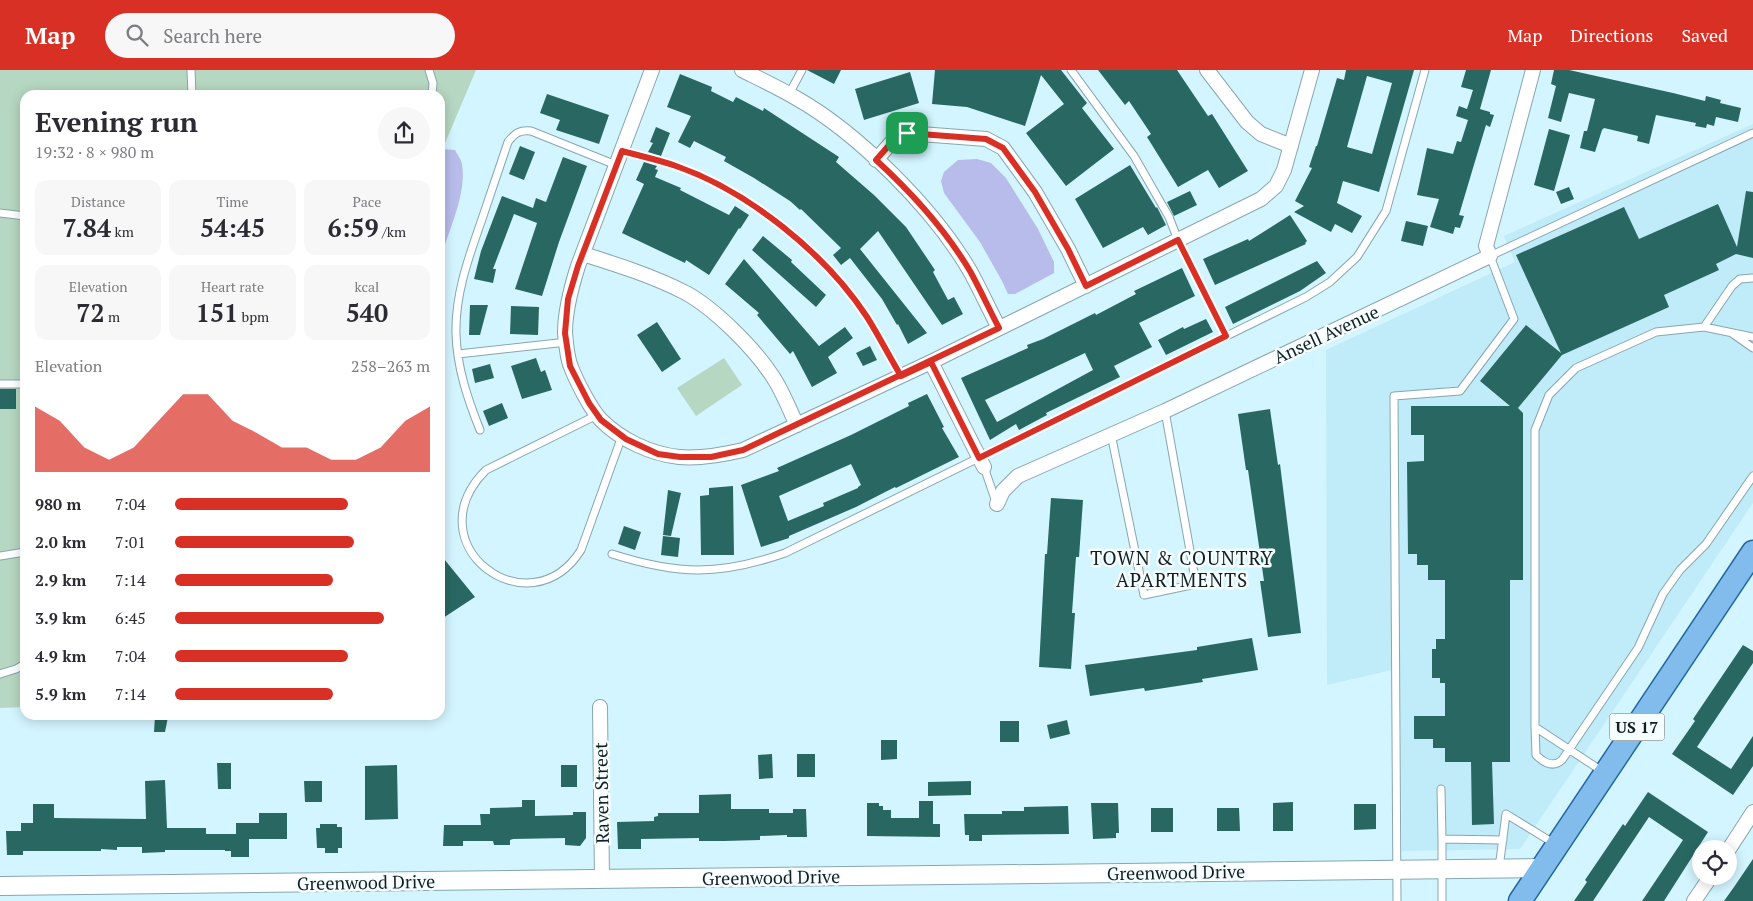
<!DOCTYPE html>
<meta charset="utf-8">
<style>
:root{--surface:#fff;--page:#f7f7f7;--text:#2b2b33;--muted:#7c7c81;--accent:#d93025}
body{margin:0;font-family:"PT Serif",serif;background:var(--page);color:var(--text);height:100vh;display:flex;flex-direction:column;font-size:19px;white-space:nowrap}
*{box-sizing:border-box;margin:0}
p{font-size:16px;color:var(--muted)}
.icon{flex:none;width:28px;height:28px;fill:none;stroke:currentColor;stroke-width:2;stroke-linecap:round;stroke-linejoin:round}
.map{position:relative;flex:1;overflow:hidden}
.drawer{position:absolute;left:20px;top:20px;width:425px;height:630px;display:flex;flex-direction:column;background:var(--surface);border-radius:15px;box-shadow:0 2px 12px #0003}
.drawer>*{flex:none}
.tools{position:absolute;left:1692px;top:770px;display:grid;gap:10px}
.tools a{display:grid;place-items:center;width:45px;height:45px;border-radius:50%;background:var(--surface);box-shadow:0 2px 12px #0003;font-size:25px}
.pin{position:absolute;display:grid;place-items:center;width:42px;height:42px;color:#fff;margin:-21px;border-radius:10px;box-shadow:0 2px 8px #0006}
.round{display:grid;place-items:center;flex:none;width:52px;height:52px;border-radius:26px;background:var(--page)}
.headline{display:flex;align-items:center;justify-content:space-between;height:85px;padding:0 15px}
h1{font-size:28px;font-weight:700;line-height:38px}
.metrics{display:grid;grid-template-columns:repeat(3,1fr);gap:8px;height:85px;padding:5px 15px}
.metrics div{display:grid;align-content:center;border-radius:12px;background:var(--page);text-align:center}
.metrics b{font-size:25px;font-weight:700}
.metrics small{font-size:14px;font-weight:400}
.metrics p{font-size:14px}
.chart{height:140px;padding:10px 15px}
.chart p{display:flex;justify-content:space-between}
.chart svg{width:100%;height:90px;margin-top:5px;fill:var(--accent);opacity:.7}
ul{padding:0 15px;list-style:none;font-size:16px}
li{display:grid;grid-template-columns:80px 60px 1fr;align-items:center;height:38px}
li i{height:12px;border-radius:6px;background:var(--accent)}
header{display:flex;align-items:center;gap:30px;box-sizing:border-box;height:70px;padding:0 25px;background:var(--accent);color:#fff}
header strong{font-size:24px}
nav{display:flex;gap:28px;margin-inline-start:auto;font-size:18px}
.search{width:350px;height:45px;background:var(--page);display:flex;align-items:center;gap:12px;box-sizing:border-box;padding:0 18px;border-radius:28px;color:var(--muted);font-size:19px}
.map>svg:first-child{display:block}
.built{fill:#c0ebf8}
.green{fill:#b6d7c1}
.water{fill:#b7bcea}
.building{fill:#296862;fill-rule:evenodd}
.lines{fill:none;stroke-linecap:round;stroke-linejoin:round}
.service-casing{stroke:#87a6b0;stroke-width:9}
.minor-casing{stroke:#87a6b0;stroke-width:16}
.tertiary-casing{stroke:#87a6b0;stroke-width:20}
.primary-casing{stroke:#25689e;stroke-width:25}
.service{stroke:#fff;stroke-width:7}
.minor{stroke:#fff;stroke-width:14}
.tertiary{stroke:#fff;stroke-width:18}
.primary{stroke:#82bced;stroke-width:22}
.route-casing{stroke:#fff;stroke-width:10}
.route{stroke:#d93025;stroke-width:6}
.labels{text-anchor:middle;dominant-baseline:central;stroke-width:5;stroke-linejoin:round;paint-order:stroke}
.shield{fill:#f6fdfe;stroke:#566264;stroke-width:1}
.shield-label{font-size:16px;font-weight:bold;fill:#121f22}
.street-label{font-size:18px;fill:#121f22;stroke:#f6fdfe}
.neighbourhood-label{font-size:19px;letter-spacing:1px;fill:#121f22;stroke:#f6fdfe}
</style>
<header>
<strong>Map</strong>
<div class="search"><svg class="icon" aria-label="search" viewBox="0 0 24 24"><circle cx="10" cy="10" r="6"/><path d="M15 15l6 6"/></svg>Search here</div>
<nav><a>Map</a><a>Directions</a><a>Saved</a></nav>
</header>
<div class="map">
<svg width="1753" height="831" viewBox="0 0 1753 831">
<rect width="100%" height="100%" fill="#d3f5ff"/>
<path class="built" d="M1753,54V433L1520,779L1402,781L1400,598L1327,615L1326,280L1515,192L1504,166Z"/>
<path class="green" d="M0,0H476L440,85V25H25V637L0,638Z
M724,288L742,315L696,346L677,318Z"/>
<path class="water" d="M442,79L455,80C457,84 461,89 462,94C467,125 448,161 440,191V81Z
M977,89L991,93L1006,108L1038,159L1054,192V203L1015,224H1008L1002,211L980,172L944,123L941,111L944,102L958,90Z"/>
<path class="building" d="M807,0H841L834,14Z
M935,0H1061L1087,33L1082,38L1114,79L1066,116L1026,63L1064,34L1041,5L1025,56L967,37L932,34Z
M1098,0H1177L1208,46L1212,44L1248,101L1219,118L1208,100L1178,117L1147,67L1151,64L1129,31L1125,35Z
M1346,0H1414L1379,122L1343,111L1337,133L1362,146L1352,163L1335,154L1331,162L1294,142L1304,136L1295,131L1312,98L1309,97L1316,76H1317L1337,8L1344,10ZM1367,6L1392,13L1372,84L1347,77Z
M1466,0H1491L1480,39L1490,42V44L1494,45L1490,57L1486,55L1473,98L1459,145L1464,146L1460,158L1455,157L1453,164L1430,157L1439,129L1417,125L1427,78L1453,84L1457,71L1461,72L1468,50L1456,46L1459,36L1467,39L1473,20L1461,17Z
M1554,0H1569L1673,23L1705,31L1706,26L1721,30L1720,33L1741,38L1738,52L1716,47L1714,56L1707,54L1706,58L1695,56L1696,53L1656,45L1649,74L1637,71L1638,66L1604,58L1602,60L1595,82L1580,78L1584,61H1587L1595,29L1569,23L1561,52L1548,48L1556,16L1551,14Z
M910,2L919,33L864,50L855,19Z
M680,4L712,17L711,21L733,32L736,27L763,41L764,38L839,87L836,92L874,125L906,157L935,200L933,202L948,230L954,227L963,244L942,255L878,161L860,179L927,263L908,274L898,254L897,255L882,229L850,188L841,195L833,185L841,178L801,139L800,140L790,131L754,108L724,91L726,87L694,71L690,78L678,72L691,46L667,37Z
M547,24L609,45L599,74L556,60L560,50L540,43Z
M656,57L670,63L661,86L648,82L653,73L650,72Z
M1549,59L1570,65L1554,121L1534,115Z
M520,76L535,82L524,110L509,104Z
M563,87L587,96L559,172L542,226L515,219L537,153L514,144L493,199H496L493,213L474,209L481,181L502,126L533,138L536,128L546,132Z
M644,92L657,96L655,99L658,100L655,107L681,118L680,120L729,145L735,136L749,145L740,159L739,158L709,205L686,190L685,193L622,163L644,114L636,110Z
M1130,95L1156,138L1157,137L1166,155L1148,165L1143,157L1103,178L1075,129Z
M1569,117L1574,129L1561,134L1556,122Z
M1190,121L1197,135L1174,146L1167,132Z
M1746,121L1753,122V188L1736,184L1716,194L1719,200L1664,225L1669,237L1562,285L1518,338L1523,343V510H1510V692H1492L1494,754L1472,755L1471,692H1445V678H1433V669H1414V646H1445V613H1440V608H1432V579H1436V569H1445V510H1428V495H1417V484H1408L1407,392L1424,391V365H1411V336H1510L1480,311L1526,255L1561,283L1516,185L1624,137L1639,169L1718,134L1737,177Z
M1290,145L1307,171L1305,173L1306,174L1215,215L1203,189L1248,169L1249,171Z
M1406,151L1428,156L1423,176L1401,171Z
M763,166L792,190L791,192L826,225L816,237L752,180Z
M744,189L819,276L845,257L853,268L828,287L837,303L812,317L793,281L790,284L757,245L759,243L725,214Z
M1317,191L1326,203L1300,221L1233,254L1225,237Z
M1182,198L1195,226L1139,253L1152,277L1114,296L1120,307L1046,343L1047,345L1019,360L1016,354L990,370L961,308L1028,278L1027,275L1043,269L1095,243L1096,245L1136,224L1134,221ZM1085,283L1093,300L997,352L985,330Z
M470,235H488L480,265H469Z
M511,236L539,237L538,265L510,264Z
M1206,249L1213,262L1166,285L1158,270L1183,257L1184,259Z
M657,252L681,289L662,302L637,265Z
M870,276L877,290L863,296L856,283Z
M536,288L541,302L545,300L552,320L522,329L511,296Z
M490,294L494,308L475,313L472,299Z
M0,319H16V339H0Z
M927,324L944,357L942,358L959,387L896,418L895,417L856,437L789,466V468L761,477L741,415L779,401L777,398L851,365L909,336L908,333ZM851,394L861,415L858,417V418L823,433L824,436L788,451L779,426Z
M502,333L508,348L489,356L483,341Z
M1270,339L1278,395L1280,394L1301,563L1268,567L1260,511H1264L1248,400H1246L1238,344Z
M733,416L734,485H701L700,426L709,425V418Z
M668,420L681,423L671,466L663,465Z
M1051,428L1083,430L1079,487H1076L1072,543H1075L1071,599L1039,597L1045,484H1047Z
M624,456L641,462L635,480L618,474Z
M663,466L680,468L678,487L661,485Z
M440,484L475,527L440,550Z
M1252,568L1258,600L1202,609L1203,612L1145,621L1144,618L1090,626L1085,595L1197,580V577Z
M1743,575L1753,581V593L1697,677L1731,699L1753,666V696L1733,725L1672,684L1695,651L1693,649Z
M155,646L168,647L165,662H154Z
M1067,650L1070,664L1050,669L1047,655Z
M1000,651H1019V672H1000Z
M881,670H897V689L881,690Z
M772,684L773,708L759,709L758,685Z
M797,684H815V707H797Z
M217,693H231V719H218Z
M397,695L398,749L365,750V696Z
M561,695H577V717H561Z
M165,710L167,758H206V764H236V753H259V743H287V769H249V787H231V781H225V780H165V782L142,783V777H117V780L101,779V781H23V785H7L6,761H21V753H33V734H54V748L146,749L145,711Z
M304,711H322V732H305Z
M971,711V725L928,726V712Z
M1648,722L1708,762L1664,831H1642L1683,770L1649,747L1593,831H1574L1587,812L1585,810L1623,754L1625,756Z
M731,724V739H769V743H793V739H806L807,767H787V765L760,766V770L724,771H699V768L641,769V779H618L617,752L654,751V747L658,746V743H699V725Z
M522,730H535V746L573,745V742H586V768L580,776L565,775V768L513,769L510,770V775H494L493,771H463V776H443L444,755H481L480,744H490V738L522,737Z
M919,731H933V754H940V767L867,766V733H879V736H883V740H891V748H919Z
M1293,732V761H1273V733Z
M1091,733H1118L1119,763H1116V768L1093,769Z
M1354,734H1376V759L1354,760Z
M1068,736L1069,764L982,765V771H969V765H965L964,744H1002V741H1024V737Z
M1151,738H1173V762H1151Z
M1217,738H1239L1240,761H1217Z
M320,754H337V757H342V778H338V783H325V778H317L316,758H320Z
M1753,789V831H1724L1734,817Z"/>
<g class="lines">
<defs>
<path id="service" d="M191,0L192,25
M429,0L433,13L432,25
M1071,0L1134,86L1169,147L1178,170L1226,266
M789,24L802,0
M621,81C640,86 659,90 676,96C748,121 825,183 867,247C879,266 889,286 901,306
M0,143L25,146
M1704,257L1732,216L1740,209L1753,208
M1733,264L1753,278
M458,284L567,272
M0,314H25
M597,345L486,400C412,474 529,562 581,480L622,366
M480,360C468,330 457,298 456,264C455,225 468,189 481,152C490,125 499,99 508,72C515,63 519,60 531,61L616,95
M1111,364L1144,525L1196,514L1165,341
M984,397L996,432
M612,484C678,505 719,506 785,483L1306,227L1330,212L1357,187L1386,141L1425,0
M0,486L25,482
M0,604L16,599L25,594
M1535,657L1536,685C1544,693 1553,698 1562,690L1638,578L1663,524L1680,500L1706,474L1753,406
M1602,701L1535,657V360L1549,325L1576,298L1656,262L1704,257L1753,267
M1441,719L1442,769
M1499,798L1506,744L1555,774
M1397,831L1394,326L1460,321L1514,249L1490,186L1753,63
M1442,831V769L1503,770"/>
<path id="minor" d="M652,0L578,196C571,218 565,240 565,263C566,273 567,288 571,297C576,310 591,340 601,350C621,370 651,384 679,387C701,389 722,385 743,380L931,292L1261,129L1276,116L1284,100L1312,0
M742,0C760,9 779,18 796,28C858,63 934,139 970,201C980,219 989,239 999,258
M1207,0L1247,52L1261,64L1291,76
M876,90L898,65L907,63L986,69L1003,78L1035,122L1068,179L1086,216
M583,184C618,195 653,206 686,223C715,239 755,279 773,307C783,322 789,339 797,355
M931,292L984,397
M997,434L1003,421L1018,406L1165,341L1490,186L1486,176L1533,0
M600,637L602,809
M1729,779L1753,742
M1694,831L1711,806"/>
<path id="tertiary" d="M0,816L1543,798"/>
<path id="primary" d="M1520,831L1753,482"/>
</defs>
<use href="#service" class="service-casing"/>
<use href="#minor" class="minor-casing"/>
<use href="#tertiary" class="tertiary-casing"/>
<use href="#primary" class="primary-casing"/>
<use href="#service" class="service"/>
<use href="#minor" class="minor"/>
<use href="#tertiary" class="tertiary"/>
<use href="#primary" class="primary"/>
</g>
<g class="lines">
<defs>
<path id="route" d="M907,63L898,65L876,90C911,122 945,159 970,201C980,219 989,239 999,258L743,380L711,387H680L658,384L626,369L601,350L589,333L570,296L565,263L568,229L578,196L622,81C640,86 659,90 676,96C748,121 825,183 867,247C879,266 889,286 901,306L931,292L979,388L1226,266L1178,170L1086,216L1068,179L1035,122L1003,78L986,69L907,63"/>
</defs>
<use href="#route" class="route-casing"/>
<use href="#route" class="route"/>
</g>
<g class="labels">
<rect class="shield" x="1609.5" y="643.5" width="55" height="27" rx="4"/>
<g class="shield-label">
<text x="1637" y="657">US 17</text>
</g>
<g class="street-label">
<text transform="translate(1326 264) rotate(-25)">Ansell Avenue</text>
<text transform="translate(601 723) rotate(-91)">Raven Street</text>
<text transform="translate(1176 802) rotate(-1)">Greenwood Drive</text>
<text transform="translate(771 807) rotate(-1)">Greenwood Drive</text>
<text transform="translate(366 812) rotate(-1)">Greenwood Drive</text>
</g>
<g class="neighbourhood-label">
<text x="1182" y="487">TOWN &amp; COUNTRY<tspan x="1182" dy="22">APARTMENTS</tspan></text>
</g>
</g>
</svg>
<div class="tools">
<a><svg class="icon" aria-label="locate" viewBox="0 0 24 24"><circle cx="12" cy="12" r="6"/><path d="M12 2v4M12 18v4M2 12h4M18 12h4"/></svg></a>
</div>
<div class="pin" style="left:907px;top:63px;background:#1e9e55"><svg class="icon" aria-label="arrive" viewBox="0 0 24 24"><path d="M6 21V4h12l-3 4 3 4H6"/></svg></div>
<section class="drawer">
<div class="headline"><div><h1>Evening run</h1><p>19:32 · 8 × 980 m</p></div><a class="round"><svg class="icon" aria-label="share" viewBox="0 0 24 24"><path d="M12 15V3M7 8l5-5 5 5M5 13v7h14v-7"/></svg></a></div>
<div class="metrics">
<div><p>Distance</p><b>7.84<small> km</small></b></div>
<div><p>Time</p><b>54:45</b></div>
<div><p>Pace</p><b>6:59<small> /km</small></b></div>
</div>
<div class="metrics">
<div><p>Elevation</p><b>72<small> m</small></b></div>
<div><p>Heart rate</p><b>151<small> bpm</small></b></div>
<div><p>kcal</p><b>540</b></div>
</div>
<div class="chart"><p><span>Elevation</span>258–263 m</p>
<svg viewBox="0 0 160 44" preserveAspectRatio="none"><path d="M0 44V12L10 19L20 32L30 38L40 32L50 19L60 6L70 6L80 19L90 25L100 32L110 32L120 38L130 38L140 32L150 19L160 12V44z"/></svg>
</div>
<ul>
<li><b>980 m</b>7:04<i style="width:68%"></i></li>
<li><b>2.0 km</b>7:01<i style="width:70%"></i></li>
<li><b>2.9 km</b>7:14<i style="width:62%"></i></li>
<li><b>3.9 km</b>6:45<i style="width:82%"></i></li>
<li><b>4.9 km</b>7:04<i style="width:68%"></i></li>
<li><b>5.9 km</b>7:14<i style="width:62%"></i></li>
</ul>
</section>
</div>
